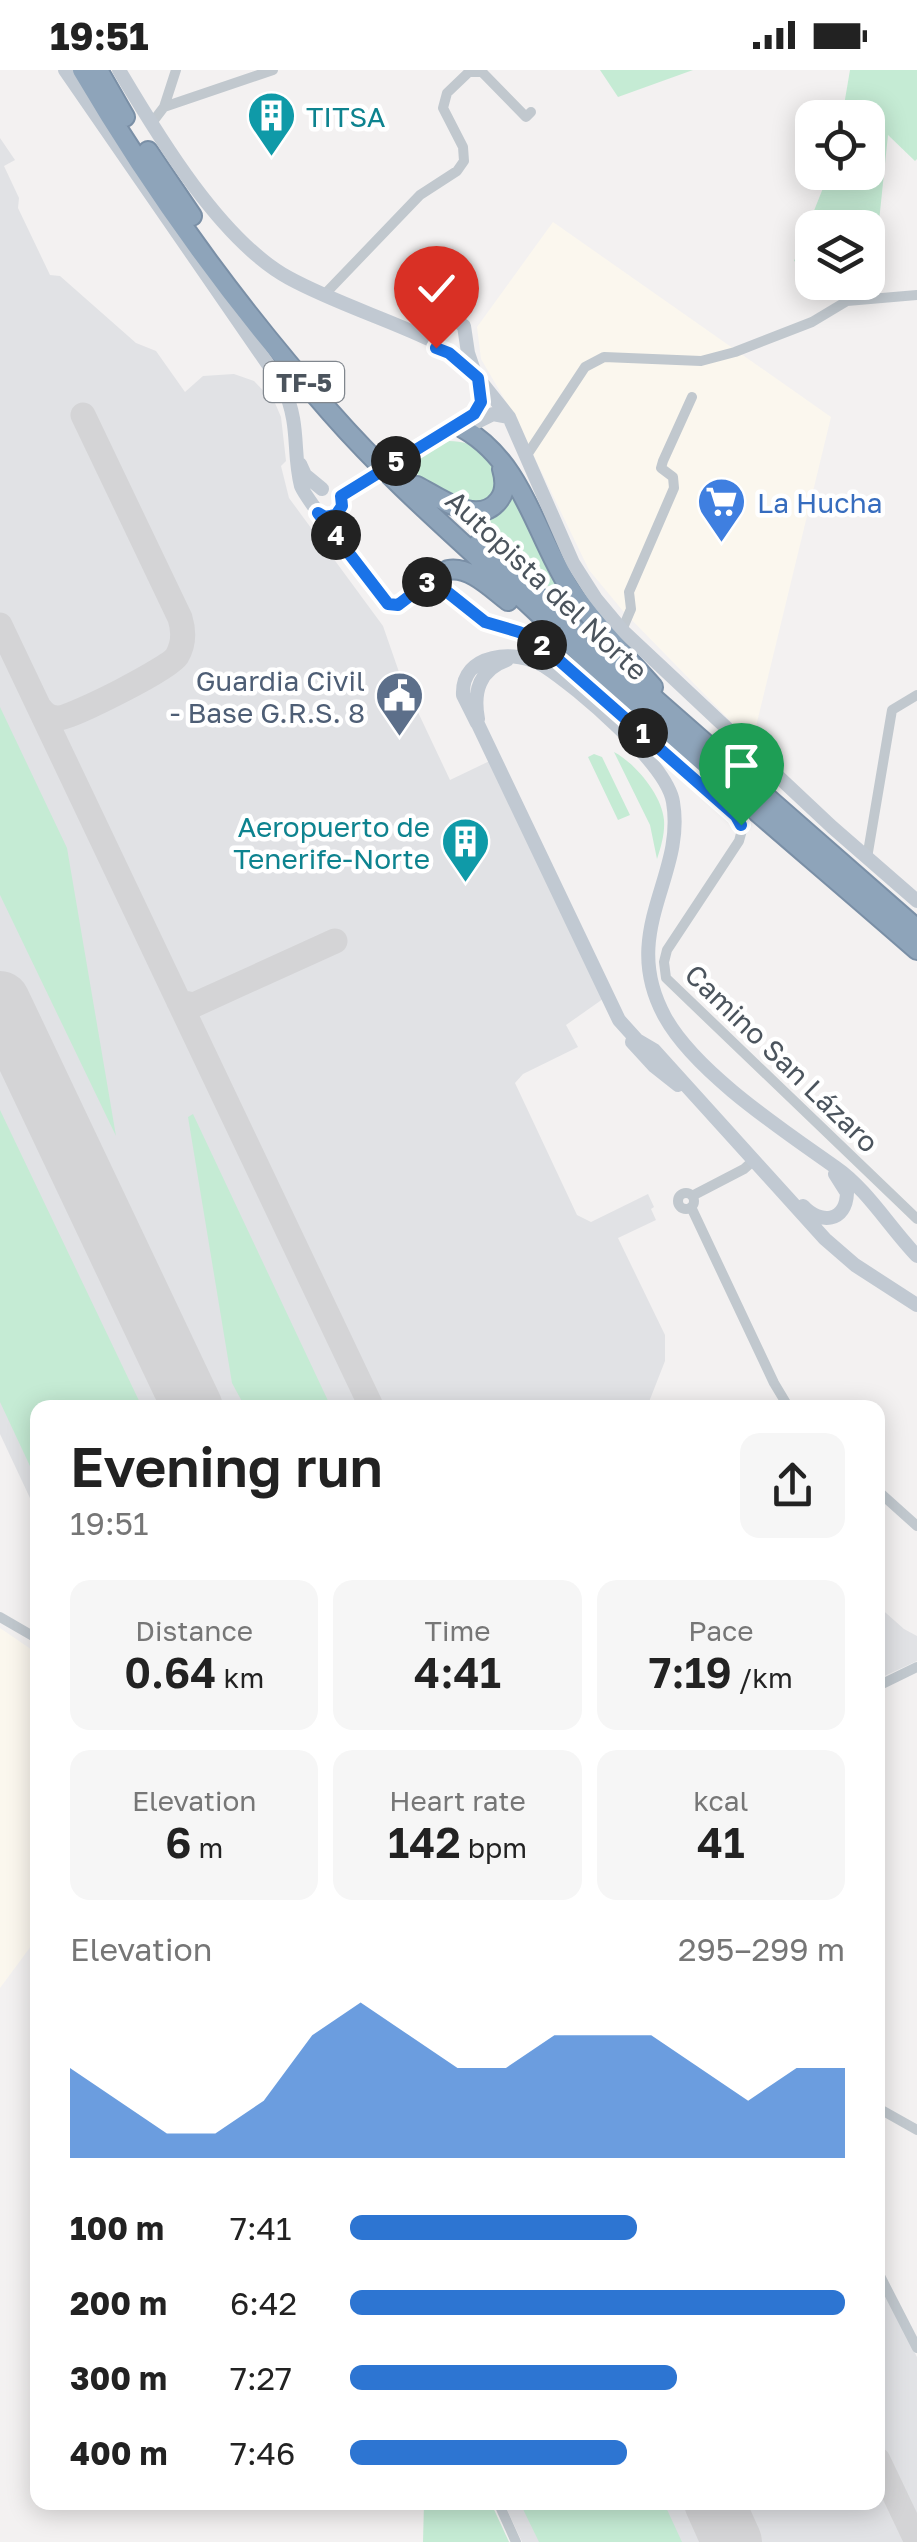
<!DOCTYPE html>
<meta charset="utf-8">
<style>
:root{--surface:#fff;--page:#f6f6f6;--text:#222;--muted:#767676;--accent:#2d75d2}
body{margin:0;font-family:"Golos Text",sans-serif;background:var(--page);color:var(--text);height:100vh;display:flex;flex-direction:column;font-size:38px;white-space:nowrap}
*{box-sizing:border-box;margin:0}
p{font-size:32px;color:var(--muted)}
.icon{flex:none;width:55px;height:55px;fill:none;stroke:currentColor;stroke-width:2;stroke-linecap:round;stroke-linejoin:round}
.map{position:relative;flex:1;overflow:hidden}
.sheet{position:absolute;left:30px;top:1330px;width:855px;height:1110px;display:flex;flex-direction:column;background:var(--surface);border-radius:20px;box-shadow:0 5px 25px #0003}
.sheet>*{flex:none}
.controls{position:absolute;left:795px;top:30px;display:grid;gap:20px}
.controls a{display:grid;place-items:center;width:90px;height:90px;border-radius:20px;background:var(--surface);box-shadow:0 5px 25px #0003;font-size:50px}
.pin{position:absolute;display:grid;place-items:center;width:85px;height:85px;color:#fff;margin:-102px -42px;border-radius:50% 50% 50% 0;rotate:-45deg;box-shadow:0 0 10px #0007}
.pin .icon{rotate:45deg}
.km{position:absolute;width:50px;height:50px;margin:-25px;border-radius:50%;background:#222;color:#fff;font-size:28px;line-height:50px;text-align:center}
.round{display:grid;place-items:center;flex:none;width:105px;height:105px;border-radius:20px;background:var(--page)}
.summary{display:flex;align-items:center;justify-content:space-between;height:170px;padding:0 40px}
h1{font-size:55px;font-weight:600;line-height:75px}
.figures{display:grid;grid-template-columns:repeat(3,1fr);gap:15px;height:170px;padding:10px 40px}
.figures div{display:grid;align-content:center;border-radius:20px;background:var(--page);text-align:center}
.figures b{font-size:42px;font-weight:600}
.figures small{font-size:28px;font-weight:400}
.figures p{font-size:28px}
.chart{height:280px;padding:20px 40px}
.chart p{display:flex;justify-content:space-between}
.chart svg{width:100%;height:180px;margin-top:10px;fill:var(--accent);opacity:.7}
ul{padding:0 40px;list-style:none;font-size:32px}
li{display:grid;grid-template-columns:160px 120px 1fr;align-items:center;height:75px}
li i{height:25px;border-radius:12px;background:var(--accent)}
.status{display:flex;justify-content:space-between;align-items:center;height:70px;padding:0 50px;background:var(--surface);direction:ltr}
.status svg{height:28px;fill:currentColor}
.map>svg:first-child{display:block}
.commercial{fill:#fbf7ee}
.airport{fill:#e1e2e5}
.green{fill:#c5ebd4}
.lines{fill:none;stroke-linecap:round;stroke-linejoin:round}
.taxiway{stroke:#d4d4d6;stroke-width:25}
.runway{stroke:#d4d4d6;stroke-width:60}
.motorway-casing{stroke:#7a8fa6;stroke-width:22}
.minor{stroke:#c1c8ce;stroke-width:10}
.secondary{stroke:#c1c9d2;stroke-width:14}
.motorway{stroke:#8ea4ba;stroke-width:18}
.secondary-bridge{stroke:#c1c9d2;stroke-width:14}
.route-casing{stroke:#fff;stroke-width:20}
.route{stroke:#1a73e8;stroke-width:12}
.labels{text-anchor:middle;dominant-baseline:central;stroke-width:9;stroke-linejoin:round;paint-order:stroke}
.shield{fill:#fff;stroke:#81878e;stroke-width:2.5}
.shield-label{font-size:25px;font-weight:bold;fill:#4b545d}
.culture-label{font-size:28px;fill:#0d838f;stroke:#fff;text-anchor:start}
.shop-label{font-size:28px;fill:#366cbe;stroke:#fff;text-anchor:start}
.street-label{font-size:28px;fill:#4b545d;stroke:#fff}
.service-label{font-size:28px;fill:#4e5e75;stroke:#fff;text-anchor:end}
</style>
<div class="status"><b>19:51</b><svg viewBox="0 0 49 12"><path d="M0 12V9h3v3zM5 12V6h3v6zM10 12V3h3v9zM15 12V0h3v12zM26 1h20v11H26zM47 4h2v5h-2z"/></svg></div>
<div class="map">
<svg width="917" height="2472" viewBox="0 0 917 2472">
<rect width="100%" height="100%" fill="#f3f1f1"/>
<path class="commercial" d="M553,152L831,347L752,673L623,541L589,500L515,347L481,289L477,257Z
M0,1558L38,1584L37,1868L0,1918Z"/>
<path class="airport" d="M0,68L15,90L4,96L19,128L18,138L50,205L60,206L136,273L156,281L185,322L203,306L234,304L254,311L275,333L281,347L286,391L281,396L289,428L383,556L399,602L450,710L498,687L610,924L566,955L578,977L523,1004L515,1013L577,1145L591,1152L648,1124L654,1137L651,1139L656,1150L618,1168L665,1265V1291L647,1337L38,1338L37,1443L0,1364Z
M878,1536L904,1559L917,1566V1591L878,1609Z
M878,2210L917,2287V2472H522L504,2433L878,2432Z"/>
<path class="green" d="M600,0H693L618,27Z
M850,0H917V89L915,91L888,65L876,180L868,198V158H812V200L794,191L829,103L868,102V48L842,47Z
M449,371C483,371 505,395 491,428C459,442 429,411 403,394L431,375Z
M510,414L584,546L465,446Z
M0,637L67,778L116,1066L0,825Z
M614,682C635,693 662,725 664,750C665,763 661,777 657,789L650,755Z
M594,684L602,687L630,745L618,750L588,687Z
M0,1040L142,1337L38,1338L37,1411L0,1332Z
M193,1044L331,1337H245L232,1313L188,1047Z
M424,2433H491L509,2472H423Z
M520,2433H664L682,2472H539Z"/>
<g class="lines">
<path class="taxiway" d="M0,555L372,1338
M40,638C45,645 51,649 60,648C76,645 169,599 177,586C184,574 184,561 180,548L83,345
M179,932L194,935L335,871
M878,2390L917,2472"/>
<path class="runway" d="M0,931L193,1338
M714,2432L732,2472"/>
<defs>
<path id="motorway" d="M82,0C153,121 238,238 331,343C401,423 484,490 560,564C674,674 798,776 917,880
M98,0L125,47
M148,81L192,146
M464,359C522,392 535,463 569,517C592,553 625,585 653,617
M417,416C439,427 478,458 499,430C506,421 505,409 502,399
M478,474L917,859
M448,500C470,496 491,518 508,531"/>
</defs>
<use href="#motorway" class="motorway-casing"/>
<path class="minor" d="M164,37L273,0
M151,54L164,37L176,0
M324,225L420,125L457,101L464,91L463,77L443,38L447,23L469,2H482L526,47L531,42
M527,385L585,297L604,287L701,291L735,282L812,252L847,231L917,225
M431,512L453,523L485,552L519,562L546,577L739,751L742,760L739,771L667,880L664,892L666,908L917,1149
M622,560L631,539L629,522L674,418L673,407L661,398L663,391L692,327
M867,788L892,640L917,625
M678 1131a8 8 0 1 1 16 0a8 8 0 1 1-16 0Z
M692,1126L744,1099L754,1090
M691,1137L774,1313L789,1338
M878,1421L917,1456
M0,1547L38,1569
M878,1616L917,1597
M878,2038L917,2060
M878,2202L917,2278
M498,2432L516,2472"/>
<path class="secondary" d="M65,0L283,316C301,357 292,380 301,416C304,426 381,528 391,535L401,533L448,500
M119,0C158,66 221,171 289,208C335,233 385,248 431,270L436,278L449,283L478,308L509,347L573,493L596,529L622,560L832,757L917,831
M467,357L493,344L509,347
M431,369L474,344L482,324L468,283L464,256L451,247L434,254
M300,394L305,405L322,419
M319,444L328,447C339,445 344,437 341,426
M475,648L619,950L637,970L654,980L825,1169L855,1195L917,1235
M478,649C473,622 479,600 507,590
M477,653L463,625C461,582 517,579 544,596C578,618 667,694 673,732C686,807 618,861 665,947C696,1003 783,1060 835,1097C867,1119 890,1158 917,1186
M632,972L654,996L678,1015
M803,1136C820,1155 846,1152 847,1123L835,1104"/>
<use href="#motorway" class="motorway"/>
<path class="secondary-bridge" d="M360,417L431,369"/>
</g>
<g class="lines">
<defs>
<path id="route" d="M436,278L449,283L478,308L481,332L474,344L341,426L342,436L336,445L325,447L318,443L388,534L398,535L428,512L436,513L485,552L519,562L536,570L736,746L741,755"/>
</defs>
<use href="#route" class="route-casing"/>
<use href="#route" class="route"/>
</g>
<defs>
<symbol id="building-pin" viewBox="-11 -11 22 30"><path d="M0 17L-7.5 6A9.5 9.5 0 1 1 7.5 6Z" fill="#0f9aa8" stroke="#fff"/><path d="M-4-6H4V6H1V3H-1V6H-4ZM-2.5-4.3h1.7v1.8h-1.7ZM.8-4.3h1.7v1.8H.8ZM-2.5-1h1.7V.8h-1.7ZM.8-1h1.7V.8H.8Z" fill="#fff"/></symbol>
<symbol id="supermarket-pin" viewBox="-11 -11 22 30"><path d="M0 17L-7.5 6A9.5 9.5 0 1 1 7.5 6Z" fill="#3f7fe0" stroke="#fff"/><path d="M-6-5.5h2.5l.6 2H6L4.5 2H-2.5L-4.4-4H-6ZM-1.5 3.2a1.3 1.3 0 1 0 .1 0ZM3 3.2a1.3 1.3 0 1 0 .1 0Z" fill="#fff"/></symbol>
<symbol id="civic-pin" viewBox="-11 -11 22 30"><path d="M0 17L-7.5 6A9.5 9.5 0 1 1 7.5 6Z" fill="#5c6f8a" stroke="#fff"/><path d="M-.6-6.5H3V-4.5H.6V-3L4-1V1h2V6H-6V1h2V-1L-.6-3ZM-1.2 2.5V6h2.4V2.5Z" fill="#fff"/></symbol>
</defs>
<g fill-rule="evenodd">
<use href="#building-pin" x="244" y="18" width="55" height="75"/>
<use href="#supermarket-pin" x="694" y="404" width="55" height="75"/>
<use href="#civic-pin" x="372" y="598" width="55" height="75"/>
<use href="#building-pin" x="438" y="744" width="55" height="75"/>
</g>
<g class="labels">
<rect class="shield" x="264" y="292" width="80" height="40" rx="8"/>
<g class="shield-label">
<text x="304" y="312">TF-5</text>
</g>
<g class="culture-label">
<text x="306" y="46">TITSA</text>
<text x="430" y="756" text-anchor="end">Aeropuerto de<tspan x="430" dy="32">Tenerife-Norte</tspan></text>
</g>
<g class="shop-label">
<text x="757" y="432">La Hucha</text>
</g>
<g class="street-label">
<text transform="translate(547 515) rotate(43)">Autopista del Norte</text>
<text transform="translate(782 988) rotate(44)">Camino San Lázaro</text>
</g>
<g class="service-label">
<text x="365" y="610">Guardia Civil<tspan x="365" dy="32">- Base G.R.S. 8</tspan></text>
</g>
</g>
</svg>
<div class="controls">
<a><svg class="icon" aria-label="locate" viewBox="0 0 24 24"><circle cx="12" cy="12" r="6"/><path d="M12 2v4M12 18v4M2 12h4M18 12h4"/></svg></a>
<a><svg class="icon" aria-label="layers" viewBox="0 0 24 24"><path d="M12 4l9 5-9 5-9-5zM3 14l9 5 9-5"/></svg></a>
</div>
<div class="pin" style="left:741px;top:755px;background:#1e9e55"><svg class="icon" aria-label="arrive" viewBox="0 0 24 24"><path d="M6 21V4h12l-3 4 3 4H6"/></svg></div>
<div class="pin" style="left:436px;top:278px;background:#d93025"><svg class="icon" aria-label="check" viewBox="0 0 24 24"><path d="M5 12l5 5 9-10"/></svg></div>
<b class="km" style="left:643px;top:663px">1</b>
<b class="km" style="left:542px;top:575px">2</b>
<b class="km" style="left:427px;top:512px">3</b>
<b class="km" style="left:336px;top:465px">4</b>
<b class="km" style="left:396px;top:391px">5</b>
<section class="sheet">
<div class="summary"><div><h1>Evening run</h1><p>19:51</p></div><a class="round"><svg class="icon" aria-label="share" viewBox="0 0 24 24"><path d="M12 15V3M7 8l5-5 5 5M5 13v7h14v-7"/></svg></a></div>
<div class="figures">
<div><p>Distance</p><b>0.64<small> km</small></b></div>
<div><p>Time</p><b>4:41</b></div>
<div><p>Pace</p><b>7:19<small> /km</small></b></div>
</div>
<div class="figures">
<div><p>Elevation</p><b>6<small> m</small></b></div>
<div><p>Heart rate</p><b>142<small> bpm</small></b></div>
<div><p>kcal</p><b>41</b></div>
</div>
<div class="chart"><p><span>Elevation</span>295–299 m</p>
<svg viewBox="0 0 160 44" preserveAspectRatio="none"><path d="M0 44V22L10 30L20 38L30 38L40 30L50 14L60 6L70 14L80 22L90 22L100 14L110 14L120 14L130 22L140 30L150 22L160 22V44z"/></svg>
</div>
<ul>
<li><b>100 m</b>7:41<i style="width:58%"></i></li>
<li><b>200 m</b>6:42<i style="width:100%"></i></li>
<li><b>300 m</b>7:27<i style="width:66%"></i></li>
<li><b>400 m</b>7:46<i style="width:56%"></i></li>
</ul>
</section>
</div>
